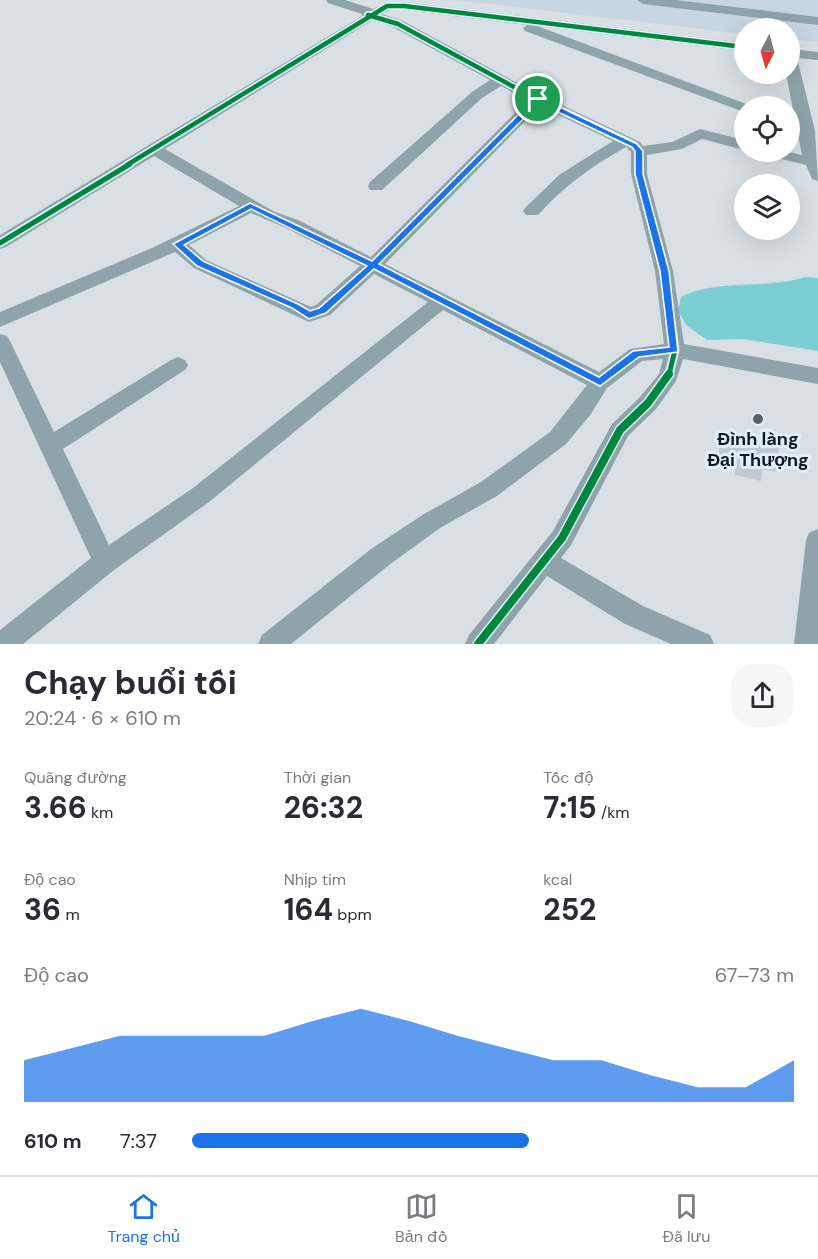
<!DOCTYPE html>
<html lang="vi">
<meta charset="utf-8">
<style>
:root{--surface:#fff;--page:#f7f7f7;--text:#2b2b33;--muted:#7c7c81;--line:#e1e1e2;--accent:#1a73e8}
body{margin:0;font-family:"DM Sans",sans-serif;background:var(--page);color:var(--text);height:100vh;display:flex;flex-direction:column;font-size:22px;white-space:nowrap}
*{box-sizing:border-box;margin:0}
p{font-size:20px;color:var(--muted)}
.icon{flex:none;width:33px;height:33px;fill:none;stroke:currentColor;stroke-width:2;stroke-linecap:round;stroke-linejoin:round}
.map{position:relative;height:644px;overflow:hidden}
.side{display:flex;flex-direction:column;background:var(--surface);flex:1}
.side>*{flex:none}
.needle{width:39px;rotate:186deg}
.fabs{position:absolute;left:734px;top:18px;display:grid;gap:12px}
.fabs a{display:grid;place-items:center;width:66px;height:66px;border-radius:50%;background:var(--surface);box-shadow:0 6px 24px #0002;font-size:30px}
.pin{position:absolute;display:grid;place-items:center;width:51px;height:51px;color:#fff;margin:-26px;border:3px solid #fff;border-radius:50%;box-shadow:0 2px 6px #0007}
.round{display:grid;place-items:center;flex:none;width:63px;height:63px;border-radius:24px;background:var(--page)}
.summary{display:flex;align-items:center;justify-content:space-between;height:102px;padding:0 24px}
h1{font-size:33px;font-weight:700;line-height:45px}
.figures{display:grid;grid-template-columns:repeat(3,1fr);gap:9px;height:102px;padding:6px 24px}
.figures div{display:grid;align-content:center}
.figures b{font-size:30px;font-weight:700}
.figures small{font-size:16px;font-weight:400}
.figures p{font-size:16px}
.chart{height:168px;padding:12px 24px}
.chart p{display:flex;justify-content:space-between}
.chart svg{width:100%;height:108px;margin-top:6px;fill:var(--accent);opacity:.7}
ul{padding:0 24px;list-style:none;font-size:20px}
li{display:grid;grid-template-columns:96px 72px 1fr;align-items:center;height:45px}
li i{height:15px;border-radius:8px;background:var(--accent)}
.tab-bar{display:flex;justify-content:space-around;align-items:center;height:84px;border-top:2px solid var(--line);background:var(--surface);font-size:16px;color:var(--muted)}
.tab-bar a{display:grid;justify-items:center;gap:3px}
.tab-bar .active{color:var(--accent)}
.map>svg:first-child{display:block}
.built{fill:#c7d6e1}
.water{fill:#7bcfd2}
.building{fill:#c0c9d2}
.lines{fill:none;stroke-linecap:round;stroke-linejoin:round}
.minor{fill:#8fa4aa;fill-rule:evenodd}
.cycleway-far2-casing{stroke:#dfeef9;stroke-width:8}
.cycleway-far1-casing{stroke:#dfeef9;stroke-width:9}
.cycleway-casing{stroke:#dfeef9;stroke-width:11}
.cycleway-far2{stroke:#00873e;stroke-width:4.5}
.cycleway-far1{stroke:#00873e;stroke-width:5}
.cycleway{stroke:#00873e;stroke-width:8}
.route{fill:#1a73e8;stroke:#fff;stroke-width:1.5;fill-rule:evenodd}
.poi-dot{fill:#595f63;stroke:#dfeef9;stroke-width:2}
.labels{text-anchor:middle;dominant-baseline:central;stroke-width:6;stroke-linejoin:round;paint-order:stroke}
.poi-label{font-size:18px;font-weight:bold;fill:#14191d;stroke:#dfeef9}
</style>
<div class="map">
<svg width="818" height="644" viewBox="0 0 818 644">
<rect width="100%" height="100%" fill="#d8e0e6"/>
<path class="built" d="M456,0H818V42L789,39V28H744V34Z"/>
<path class="water" d="M805,277L818,278V351L744,339L707,340L687,326L678,311L681,297C718,278 765,290 805,277Z"/>
<path class="building" d="M721,434L779,447L778,472L762,469L761,481L735,475V464L718,460Z"/>
<g class="lines">
<path class="minor" d="M326,0H345L373,9L387,2H404L744,43V51L537,26L749,105L750,106H744V112L525,31L523,28L527,25L404,10H390L382,14L403,21L532,91L640,142L643,146L672,142L700,129L744,140V150L702,139L682,149L647,155V174L673,271L684,344L818,368V384L683,359L676,381L656,409L628,436L571,545L561,558L643,606L710,635L714,644H671L625,624L547,576L494,644H465L469,635L553,531L612,424L640,397L659,374L663,359L642,361L607,388L591,414L566,444L497,496L440,528L389,565L291,644H258L262,635L371,549L424,514L481,482L550,432L587,385L443,310L209,502L114,570L23,644H0V630L91,558L0,362V334L7,336L10,341L54,432L171,360L178,357L185,360L188,365L185,370L63,449L109,545L193,488L428,302L374,274L330,315L309,322L194,268L175,252L0,327V312L152,248L239,206L154,156L6,247L0,249V235L362,16V14L328,3ZM373,20L393,27L490,80L472,92L370,182L368,186L370,190H382L482,98L501,86L528,100L371,257L298,220L275,212L165,149ZM540,106L613,141L559,175L526,207L523,211L526,215H538C564,186 592,166 626,147L631,152V174L655,271L664,344L630,349L599,372L385,264ZM251,213L286,228L360,266L316,305L311,307L206,260L189,245Z
M637,0H675L818,17V25L643,4Z
M789,49L818,52V60L797,58L815,131L818,181L812,179L806,165L765,155L763,152H789L802,155L786,74H789Z
M818,529V644H794L806,540L809,533Z"/>
<defs>
<path id="cycleway-far2" d="M368,15L398,24L527,94L634,145L639,151V165
M127,165L387,6H404L744,47"/>
<path id="cycleway-far1" d="M639,164V174L664,271L675,350L669,375
M0,243L130,164"/>
<path id="cycleway" d="M478,644L562,538L620,430L648,403L669,374"/>
</defs>
<use href="#cycleway-far2" class="cycleway-far2-casing"/>
<use href="#cycleway-far1" class="cycleway-far1-casing"/>
<use href="#cycleway" class="cycleway-casing"/>
<use href="#cycleway-far2" class="cycleway-far2"/>
<use href="#cycleway-far1" class="cycleway-far1"/>
<use href="#cycleway" class="cycleway"/>
</g>
<path class="route" d="M535,98H541L637,144L643,151V174L669,271L678,352L639,357L600,386L374,269L326,313L309,319L292,308L197,266L173,244L250,203L372,261ZM539,103L632,147L635,151V174L660,271L669,347L633,351L599,377L379,264ZM251,209L367,266L319,308L310,311L298,304L203,261L184,245Z"/>
<circle class="poi-dot" cx="758" cy="419" r="6"/>
<g class="labels">
<g class="poi-label">
<text x="758" y="439">Đình làng<tspan x="758" dy="21">Đại Thượng</tspan></text>
</g>
</g>
</svg>
<div class="fabs">
<a><svg class="needle" viewBox="-14 -14 28 28"><path d="M0-13l5 13h-10z" fill="#e53935"/><path d="M0 13l5-13h-10z" fill="#7c7c81"/></svg></a>
<a><svg class="icon" aria-label="locate" viewBox="0 0 24 24"><circle cx="12" cy="12" r="6"/><path d="M12 2v4M12 18v4M2 12h4M18 12h4"/></svg></a>
<a><svg class="icon" aria-label="layers" viewBox="0 0 24 24"><path d="M12 4l9 5-9 5-9-5zM3 14l9 5 9-5"/></svg></a>
</div>
<div class="pin" style="left:538px;top:99px;background:#1e9e55"><svg class="icon" aria-label="arrive" viewBox="0 0 24 24"><path d="M6 21V4h12l-3 4 3 4H6"/></svg></div>
</div>
<section class="side">
<div class="summary"><div><h1>Chạy buổi tối</h1><p>20:24 · 6 × 610 m</p></div><a class="round"><svg class="icon" aria-label="share" viewBox="0 0 24 24"><path d="M12 15V3M7 8l5-5 5 5M5 13v7h14v-7"/></svg></a></div>
<div class="figures">
<div><p>Quãng đường</p><b>3.66<small> km</small></b></div>
<div><p>Thời gian</p><b>26:32</b></div>
<div><p>Tốc độ</p><b>7:15<small> /km</small></b></div>
</div>
<div class="figures">
<div><p>Độ cao</p><b>36<small> m</small></b></div>
<div><p>Nhịp tim</p><b>164<small> bpm</small></b></div>
<div><p>kcal</p><b>252</b></div>
</div>
<div class="chart"><p><span>Độ cao</span>67–73 m</p>
<svg viewBox="0 0 160 44" preserveAspectRatio="none"><path d="M0 44V27L10 22L20 17L30 17L40 17L50 17L60 11L70 6L80 11L90 17L100 22L110 27L120 27L130 33L140 38L150 38L160 27V44z"/></svg>
</div>
<ul>
<li><b>610 m</b>7:37<i style="width:56%"></i></li>
</ul>
</section>
<nav class="tab-bar">
<a class="active"><svg class="icon" aria-label="home" viewBox="0 0 24 24"><path d="M3 11l9-7 9 7M6 9v11h12V9"/></svg>Trang chủ</a>
<a><svg class="icon" aria-label="map" viewBox="0 0 24 24"><path d="M3 6l6-2 6 2 6-2v14l-6 2-6-2-6 2zM9 4v14M15 6v14"/></svg>Bản đồ</a>
<a><svg class="icon" aria-label="saved" viewBox="0 0 24 24"><path d="M7 4h10v16l-5-4-5 4z"/></svg>Đã lưu</a>
</nav>
